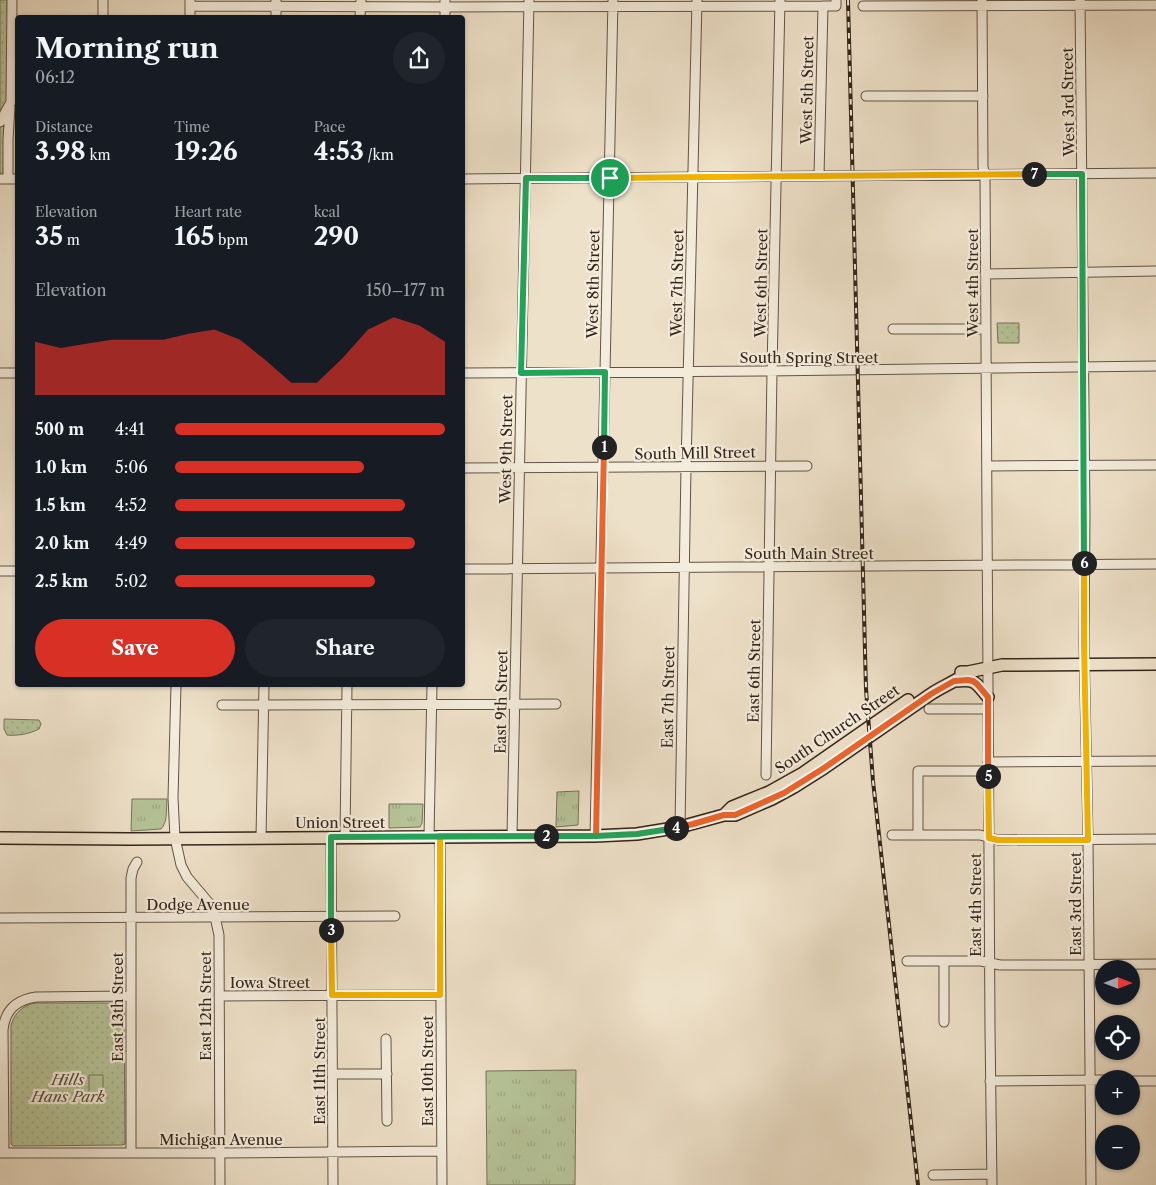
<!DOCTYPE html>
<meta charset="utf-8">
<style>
:root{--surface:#171b24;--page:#20242c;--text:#f1f3f6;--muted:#9ea1a6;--accent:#d93025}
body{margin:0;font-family:"Libre Caslon Text",serif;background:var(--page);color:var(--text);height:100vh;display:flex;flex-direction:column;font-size:19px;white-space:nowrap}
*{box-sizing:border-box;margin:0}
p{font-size:16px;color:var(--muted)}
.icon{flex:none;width:28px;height:28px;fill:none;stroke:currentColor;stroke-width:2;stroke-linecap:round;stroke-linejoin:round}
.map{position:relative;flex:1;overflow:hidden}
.details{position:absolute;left:15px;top:15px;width:450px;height:672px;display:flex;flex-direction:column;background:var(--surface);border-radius:5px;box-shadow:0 1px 4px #0004}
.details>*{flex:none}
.needle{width:32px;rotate:90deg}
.controls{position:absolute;left:1095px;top:960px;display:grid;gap:10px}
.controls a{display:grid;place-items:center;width:45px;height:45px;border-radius:50%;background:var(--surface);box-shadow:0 1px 4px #0004;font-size:25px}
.pin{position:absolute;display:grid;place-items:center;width:42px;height:42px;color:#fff;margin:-21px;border:2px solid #fff;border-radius:50%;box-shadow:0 1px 5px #0007}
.km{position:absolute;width:25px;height:25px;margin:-12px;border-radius:50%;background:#222;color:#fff;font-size:14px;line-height:25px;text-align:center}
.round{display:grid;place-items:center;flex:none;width:52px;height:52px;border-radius:26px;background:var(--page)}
.headline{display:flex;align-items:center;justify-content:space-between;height:85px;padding:0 20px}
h1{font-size:28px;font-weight:800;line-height:38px}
.figures{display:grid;grid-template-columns:repeat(3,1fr);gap:8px;height:85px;padding:5px 20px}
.figures div{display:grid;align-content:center}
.figures b{font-size:25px;font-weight:800}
.figures small{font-size:14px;font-weight:400}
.figures p{font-size:14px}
.chart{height:140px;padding:10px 20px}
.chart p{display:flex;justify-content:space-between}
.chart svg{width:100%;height:90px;margin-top:5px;fill:var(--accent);opacity:.7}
.cta{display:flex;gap:10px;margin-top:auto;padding:10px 20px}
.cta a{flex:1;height:58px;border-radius:30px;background:var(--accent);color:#fff;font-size:20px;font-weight:800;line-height:58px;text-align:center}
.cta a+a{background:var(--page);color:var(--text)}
ul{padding:0 20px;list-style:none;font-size:16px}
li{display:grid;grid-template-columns:80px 60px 1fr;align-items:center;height:38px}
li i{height:12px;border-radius:6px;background:var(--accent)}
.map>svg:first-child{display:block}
.grass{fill:url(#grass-tufts);stroke:#747458}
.park{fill:url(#park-dots);stroke:#747458}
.pitch{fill:#b6c398;stroke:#747458}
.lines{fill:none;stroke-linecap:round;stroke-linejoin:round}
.minor-casing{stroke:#625445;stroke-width:11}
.major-casing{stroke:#332519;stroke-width:14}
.minor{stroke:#f4ecdc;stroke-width:9}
.major{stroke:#eee1c9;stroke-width:11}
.rail-casing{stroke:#332519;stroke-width:4}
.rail{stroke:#f4ecdc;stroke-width:2;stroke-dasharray:5.5;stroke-linecap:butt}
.split-1-casing{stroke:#fff;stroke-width:10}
.split-2-casing{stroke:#fff;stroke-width:10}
.split-3-casing{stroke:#fff;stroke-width:10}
.split-4-casing{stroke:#fff;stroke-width:10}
.split-5-casing{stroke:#fff;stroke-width:10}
.split-6-casing{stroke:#fff;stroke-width:10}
.split-7-casing{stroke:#fff;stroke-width:10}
.split-8-casing{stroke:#fff;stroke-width:10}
.split-1{stroke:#22a559;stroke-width:6}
.split-2{stroke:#f0652b;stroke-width:6}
.split-3{stroke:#f5b400;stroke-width:6}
.split-4{stroke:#22a559;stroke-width:6}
.split-5{stroke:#f0652b;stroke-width:6}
.split-6{stroke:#f5b400;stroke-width:6}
.split-7{stroke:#22a559;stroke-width:6}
.split-8{stroke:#f5b400;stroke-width:6}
.labels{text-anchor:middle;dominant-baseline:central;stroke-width:4.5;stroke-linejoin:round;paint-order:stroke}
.street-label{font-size:15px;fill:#332519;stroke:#f4ecdc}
.park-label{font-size:15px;font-style:italic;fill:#544c39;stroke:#f4ecdc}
</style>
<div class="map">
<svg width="1156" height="1185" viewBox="0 0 1156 1185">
<defs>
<pattern id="grass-tufts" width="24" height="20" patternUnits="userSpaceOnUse" patternTransform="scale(1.25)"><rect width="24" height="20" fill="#b6c398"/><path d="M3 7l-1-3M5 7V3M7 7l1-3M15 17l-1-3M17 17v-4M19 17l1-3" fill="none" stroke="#9da782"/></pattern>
<pattern id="park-dots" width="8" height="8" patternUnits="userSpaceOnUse" patternTransform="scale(1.25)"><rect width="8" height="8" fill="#b6c398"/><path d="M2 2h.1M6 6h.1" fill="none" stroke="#9da782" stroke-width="1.8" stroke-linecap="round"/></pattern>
</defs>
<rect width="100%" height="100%" fill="#eee1c9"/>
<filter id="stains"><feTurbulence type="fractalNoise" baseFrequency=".004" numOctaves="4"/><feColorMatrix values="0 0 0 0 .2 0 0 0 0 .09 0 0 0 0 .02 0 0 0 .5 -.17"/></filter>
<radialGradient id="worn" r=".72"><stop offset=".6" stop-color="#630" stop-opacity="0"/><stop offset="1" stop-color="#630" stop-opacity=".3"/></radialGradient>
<path class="grass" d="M579,791L578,825L556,827L557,792Z
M132,799H167C166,809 168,822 161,829L131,831Z
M389,804H423L422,823L420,827L389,828Z
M576,1070L575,1185H487L486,1071Z"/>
<path class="park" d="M0,0H7C9,58 6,116 3,174H0Z
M997,323H1019V343H998Z
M4,719L39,720L41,724L39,729C29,734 18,736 7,735L4,729Z
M35,1003H123L124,1005L125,1144L122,1145L13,1146L11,1144V1025C15,1013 22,1006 35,1003Z"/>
<path class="pitch" d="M89,1075H103V1097H89Z"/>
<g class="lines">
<defs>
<path id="minor" d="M982,0L983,167L985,174L990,1028L992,1185
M1080,0L1085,514L1084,643L1088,839L1091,1185
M190,6L445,7L823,6H836V0
M863,6L1156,5
M103,18V0
M190,18V0
M276,18V0
M360,18L361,0
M445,18V0
M866,96H983
M0,122L11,102L12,0
M819,176L823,6
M0,179H18
M8,179V140L10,107
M462,179L1156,173
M985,274L1156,271
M893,329H986
M0,373H18
M462,373L765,371L1156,366
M987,466L1156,465
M462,468L807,466
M462,569L1156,564
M0,571H18
M176,685L173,798L175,838L181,865L187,877L209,903L215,917L219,935L220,1185
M222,705L556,704
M929,709H988
M988,762L1156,761
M766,775L772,371L780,0
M680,827L686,467L697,0
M892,835H980L998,840L1156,839
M918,835V771H988
M429,836L432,685
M440,836L442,1185
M512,836L529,0
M595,836L613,0
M261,837L264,685
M331,837L333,1185
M345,837L347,685
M0,918L395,916
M907,961H981L1000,965L1156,964
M944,961V1022
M219,996L440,995
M386,1039L387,1121
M332,1074H387
M990,1081L1104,1080
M1131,1081H1156
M0,1153H219L441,1151
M4,1153L3,1030C5,1010 16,1000 36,997L131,996
M131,1153V878L133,869L137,862
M933,1175L992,1174"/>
<path id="major" d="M961,672H968L1002,665L1156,664
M956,681C976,679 975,682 988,697
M724,815L732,807L769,792L803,773L908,700
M0,838L129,839L595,836L637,834L680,827L724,815H735L772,799L794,787L824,768L931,694C943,686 957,681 968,672"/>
</defs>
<use href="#minor" class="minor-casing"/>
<use href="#major" class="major-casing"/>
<use href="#minor" class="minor"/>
<use href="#major" class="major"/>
<defs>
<path id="rail" d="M848,0L866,689L873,781L918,1185"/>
</defs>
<use href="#rail" class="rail-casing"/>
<use href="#rail" class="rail"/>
</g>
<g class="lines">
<defs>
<path id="split-1" d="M604,447L605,372L521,373L526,178H610"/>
<path id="split-2" d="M546,836H596L604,447"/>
<path id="split-3" d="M331,930L332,995H440V836H546"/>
<path id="split-4" d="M331,930V837L596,836L637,834L676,828"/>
<path id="split-5" d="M676,828L693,824L724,815H735L784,793L824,768L931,694L954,681L968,680L973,681L977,684L988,697V776"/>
<path id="split-6" d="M988,776L989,838L998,840H1088L1084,643V563"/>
<path id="split-7" d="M1034,174H1082L1084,563"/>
<path id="split-8" d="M610,178L1034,174"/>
</defs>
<use href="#split-1" class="split-1-casing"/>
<use href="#split-2" class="split-2-casing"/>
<use href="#split-3" class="split-3-casing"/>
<use href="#split-4" class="split-4-casing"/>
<use href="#split-5" class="split-5-casing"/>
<use href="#split-6" class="split-6-casing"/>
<use href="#split-7" class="split-7-casing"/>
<use href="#split-8" class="split-8-casing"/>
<use href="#split-1" class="split-1"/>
<use href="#split-2" class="split-2"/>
<use href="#split-3" class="split-3"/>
<use href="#split-4" class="split-4"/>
<use href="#split-5" class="split-5"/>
<use href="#split-6" class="split-6"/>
<use href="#split-7" class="split-7"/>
<use href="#split-8" class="split-8"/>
</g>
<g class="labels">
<g class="street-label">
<text transform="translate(807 90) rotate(-89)">West 5th Street</text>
<text transform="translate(1068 102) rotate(-91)">West 3rd Street</text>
<text transform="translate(677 283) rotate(-89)">West 7th Street</text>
<text transform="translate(761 283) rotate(-89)">West 6th Street</text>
<text transform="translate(972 283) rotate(-90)">West 4th Street</text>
<text transform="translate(593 284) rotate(-89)">West 8th Street</text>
<text x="809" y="357">South Spring Street</text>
<text transform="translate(506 449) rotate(-89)">West 9th Street</text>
<text transform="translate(695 453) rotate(-1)">South Mill Street</text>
<text x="809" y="553">South Main Street</text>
<text transform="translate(754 671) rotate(-89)">East 6th Street</text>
<text transform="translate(668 697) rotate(-89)">East 7th Street</text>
<text transform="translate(501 702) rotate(-89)">East 9th Street</text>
<text transform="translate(837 729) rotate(-34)">South Church Street</text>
<text x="340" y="822">Union Street</text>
<text x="198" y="904">Dodge Avenue</text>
<text transform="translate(1075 904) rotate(-90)">East 3rd Street</text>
<text transform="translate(975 905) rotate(-90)">East 4th Street</text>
<text x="270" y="982">Iowa Street</text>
<text transform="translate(205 1006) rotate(-90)">East 12th Street</text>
<text transform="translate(117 1007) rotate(-90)">East 13th Street</text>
<text transform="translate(319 1071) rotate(-90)">East 11th Street</text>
<text transform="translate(427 1071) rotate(-90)">East 10th Street</text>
<text x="221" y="1139">Michigan Avenue</text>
</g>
<g class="park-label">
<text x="68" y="1079">Hills<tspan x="68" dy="17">Hans Park</tspan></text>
</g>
</g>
<rect width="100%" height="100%" filter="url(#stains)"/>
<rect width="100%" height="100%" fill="url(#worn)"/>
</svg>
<div class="controls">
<a><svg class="needle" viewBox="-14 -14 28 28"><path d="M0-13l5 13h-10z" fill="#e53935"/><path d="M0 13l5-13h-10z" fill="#9ea1a6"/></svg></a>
<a><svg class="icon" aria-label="locate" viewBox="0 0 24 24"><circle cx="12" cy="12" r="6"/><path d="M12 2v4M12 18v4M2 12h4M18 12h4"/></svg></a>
<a>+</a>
<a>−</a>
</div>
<div class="pin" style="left:610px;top:178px;background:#1e9e55"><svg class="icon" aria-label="arrive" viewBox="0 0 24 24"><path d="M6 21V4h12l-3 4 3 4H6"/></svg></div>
<b class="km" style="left:604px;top:447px">1</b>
<b class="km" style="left:546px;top:836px">2</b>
<b class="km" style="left:331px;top:930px">3</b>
<b class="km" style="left:676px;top:828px">4</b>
<b class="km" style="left:988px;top:776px">5</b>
<b class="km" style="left:1084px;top:563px">6</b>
<b class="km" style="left:1034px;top:174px">7</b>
<section class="details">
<div class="headline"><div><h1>Morning run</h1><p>06:12</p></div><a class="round"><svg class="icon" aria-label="share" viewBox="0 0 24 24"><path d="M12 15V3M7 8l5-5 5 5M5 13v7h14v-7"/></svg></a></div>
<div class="figures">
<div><p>Distance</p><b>3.98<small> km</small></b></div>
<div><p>Time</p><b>19:26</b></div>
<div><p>Pace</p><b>4:53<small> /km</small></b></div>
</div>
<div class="figures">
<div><p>Elevation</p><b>35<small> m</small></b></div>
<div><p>Heart rate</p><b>165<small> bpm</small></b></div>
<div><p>kcal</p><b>290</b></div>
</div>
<div class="chart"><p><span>Elevation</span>150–177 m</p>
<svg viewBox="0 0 160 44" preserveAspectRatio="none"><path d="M0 44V18L10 21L20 19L30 17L40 17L50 17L60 14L70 12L80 17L90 27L100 38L110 38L120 26L130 12L140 6L150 10L160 18V44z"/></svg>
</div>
<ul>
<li><b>500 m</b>4:41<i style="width:100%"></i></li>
<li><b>1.0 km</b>5:06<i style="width:70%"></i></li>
<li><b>1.5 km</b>4:52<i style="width:85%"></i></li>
<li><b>2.0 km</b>4:49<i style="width:89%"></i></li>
<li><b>2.5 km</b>5:02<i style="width:74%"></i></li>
</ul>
<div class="cta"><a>Save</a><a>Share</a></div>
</section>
</div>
